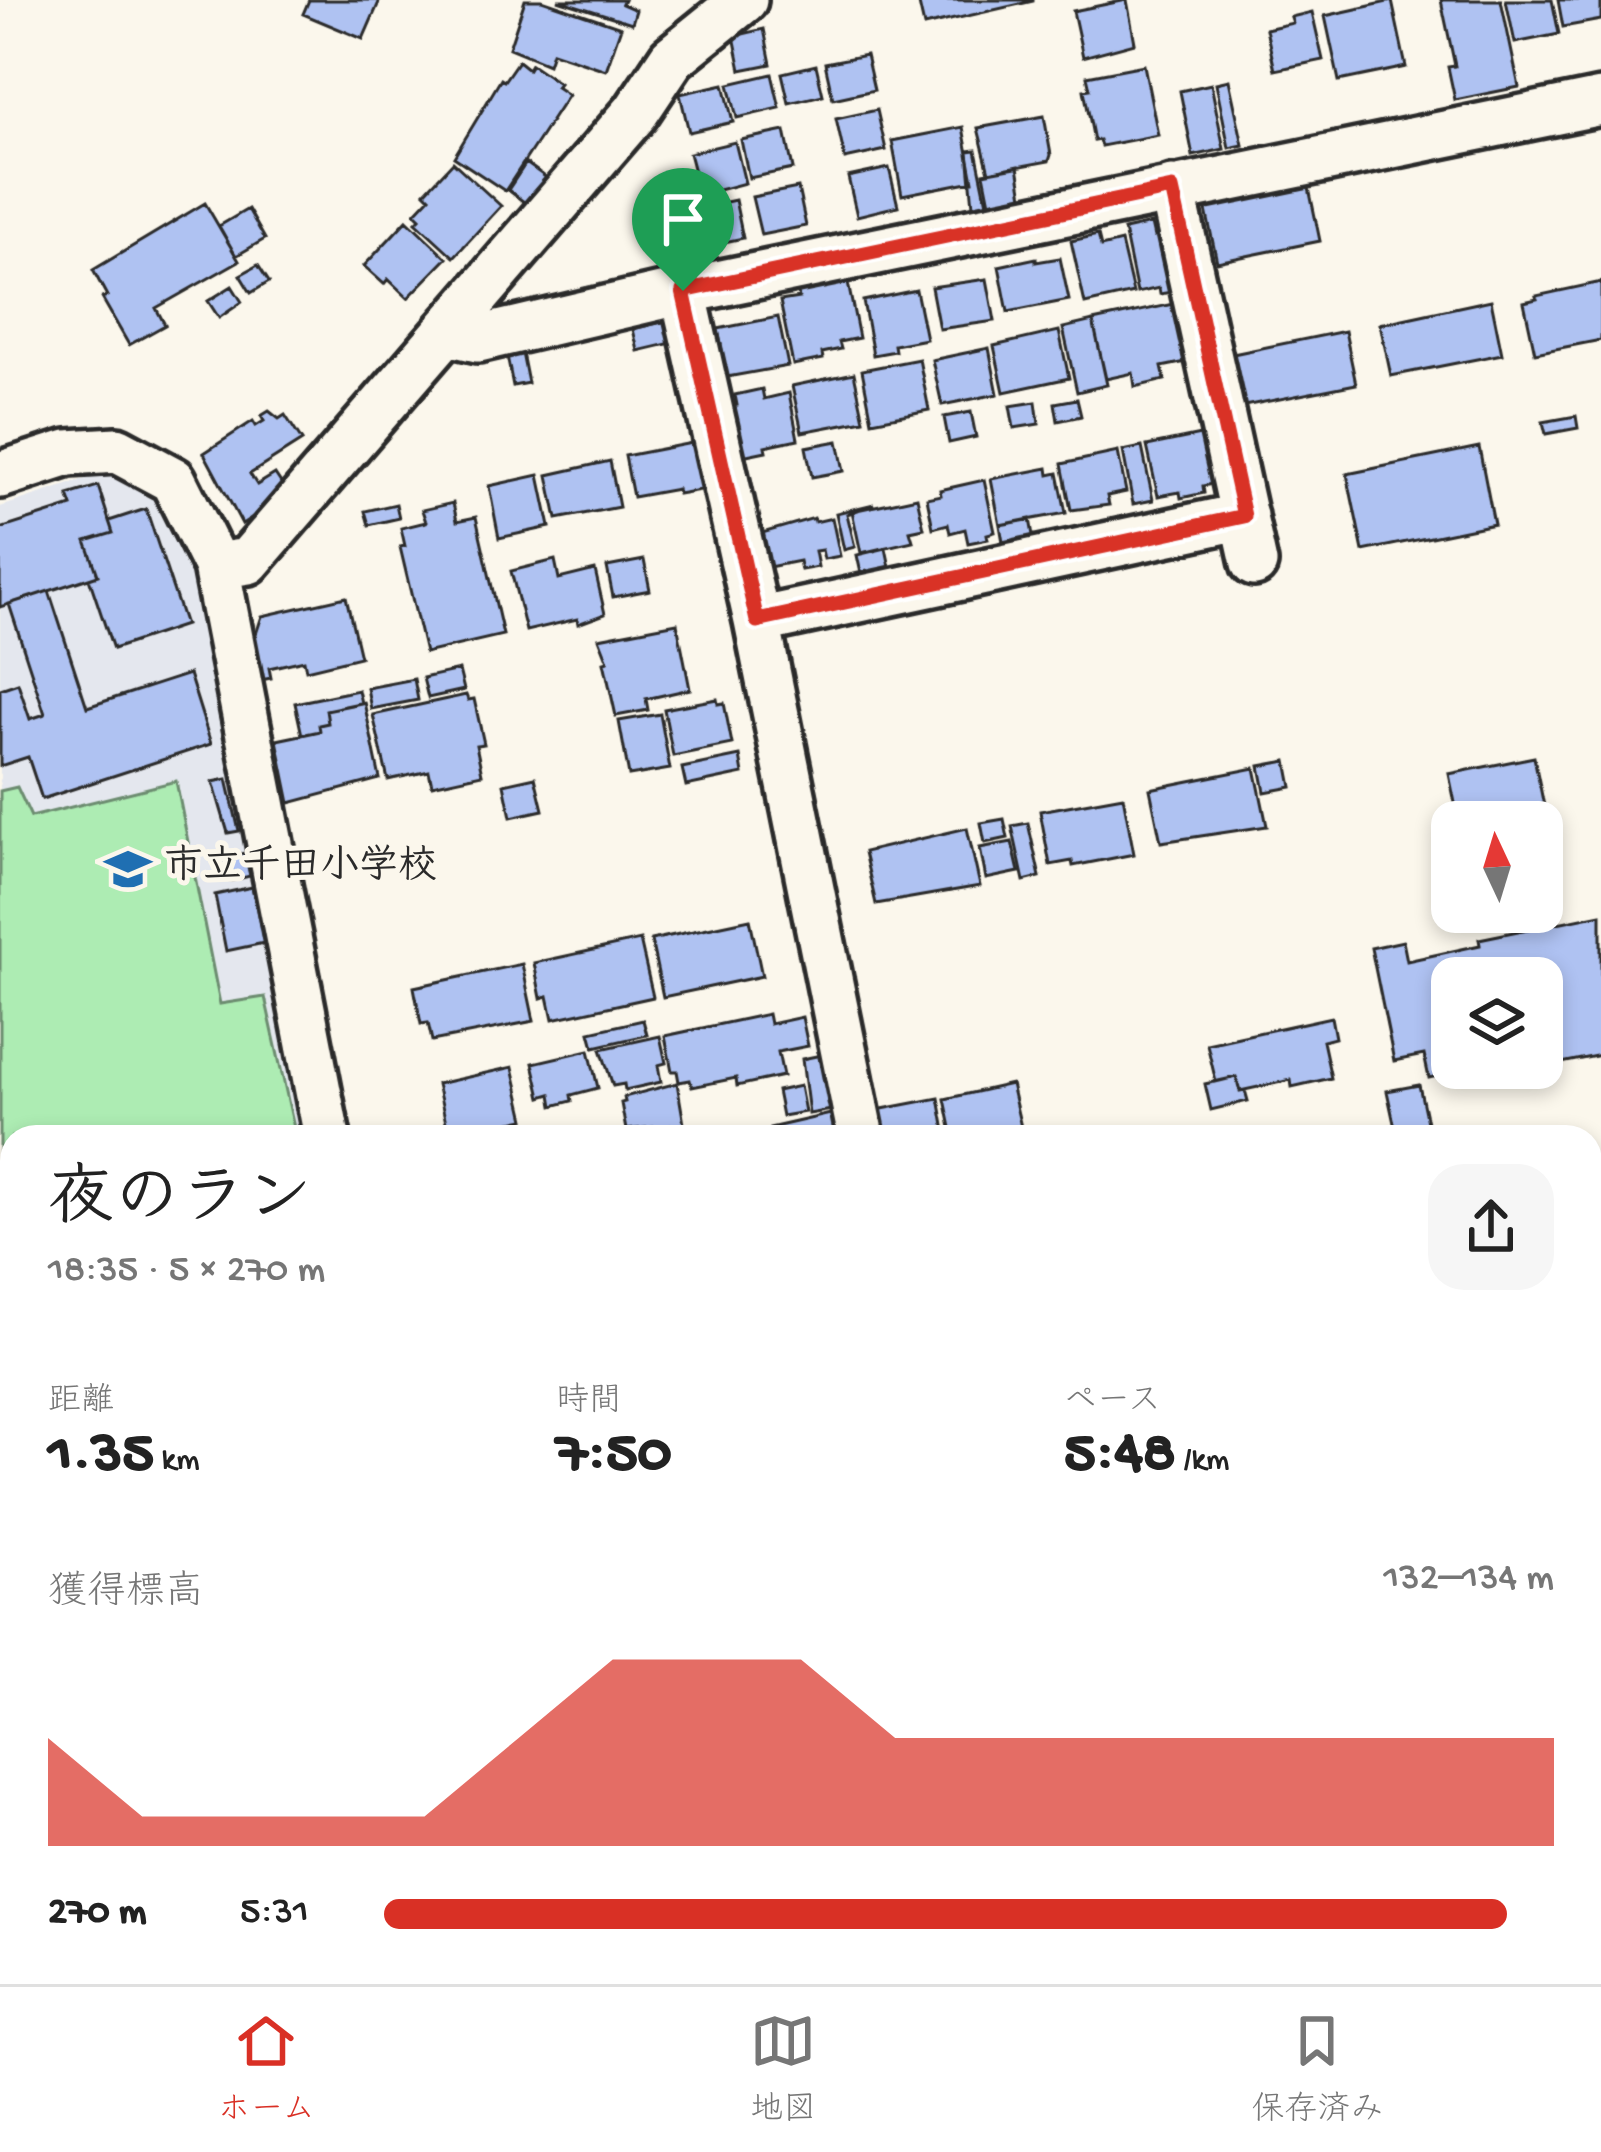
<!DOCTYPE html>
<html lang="ja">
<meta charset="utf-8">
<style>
:root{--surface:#fff;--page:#f6f6f6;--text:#222;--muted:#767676;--line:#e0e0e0;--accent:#d93025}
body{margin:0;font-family:"Gochi Hand","Klee One",sans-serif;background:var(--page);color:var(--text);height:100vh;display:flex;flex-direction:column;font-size:45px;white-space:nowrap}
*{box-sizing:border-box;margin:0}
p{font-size:39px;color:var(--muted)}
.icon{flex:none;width:66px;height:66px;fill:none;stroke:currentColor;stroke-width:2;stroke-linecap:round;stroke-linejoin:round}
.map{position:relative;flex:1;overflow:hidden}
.side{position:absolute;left:0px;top:1125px;width:1602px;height:861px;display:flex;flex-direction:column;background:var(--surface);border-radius:36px 36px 0 0;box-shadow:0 6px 18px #0003}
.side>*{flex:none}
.needle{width:78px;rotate:356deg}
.tools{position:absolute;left:1431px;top:801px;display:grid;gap:24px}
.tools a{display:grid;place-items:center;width:132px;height:132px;border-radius:24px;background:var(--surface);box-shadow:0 6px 18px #0003;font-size:60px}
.pin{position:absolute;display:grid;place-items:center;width:102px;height:102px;color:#fff;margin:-123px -51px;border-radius:50% 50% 50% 0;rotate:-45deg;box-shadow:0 0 12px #0007}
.pin .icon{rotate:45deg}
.round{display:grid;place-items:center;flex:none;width:126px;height:126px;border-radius:36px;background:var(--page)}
.overview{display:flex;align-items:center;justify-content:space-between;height:204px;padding:0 48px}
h1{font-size:66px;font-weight:800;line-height:90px}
.metrics{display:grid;grid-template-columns:repeat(3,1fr);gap:18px;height:204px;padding:12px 48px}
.metrics div{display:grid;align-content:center}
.metrics b{font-size:60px;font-weight:800}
.metrics small{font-size:33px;font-weight:400}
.metrics p{font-size:33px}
.chart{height:336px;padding:24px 48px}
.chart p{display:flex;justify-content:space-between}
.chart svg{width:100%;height:216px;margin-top:12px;fill:var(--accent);opacity:.7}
ul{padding:0 48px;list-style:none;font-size:39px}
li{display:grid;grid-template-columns:192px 144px 1fr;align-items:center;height:90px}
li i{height:30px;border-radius:15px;background:var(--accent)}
.menu{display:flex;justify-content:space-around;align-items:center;height:168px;border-top:3px solid var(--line);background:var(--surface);font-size:33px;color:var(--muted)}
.menu a{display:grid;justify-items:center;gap:6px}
.menu .active{color:var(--accent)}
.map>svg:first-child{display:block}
.built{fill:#e4e7ee}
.green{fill:#adecb3;stroke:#6c8c6f;stroke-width:3}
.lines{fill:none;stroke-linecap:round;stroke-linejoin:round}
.stream{stroke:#738faa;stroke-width:12}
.building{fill:#afc2f2;stroke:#2b2b2b;stroke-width:3}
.street-casing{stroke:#2b2b2b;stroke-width:54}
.secondary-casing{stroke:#2b2b2b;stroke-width:72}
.street{stroke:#fbf7ec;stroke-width:45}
.secondary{stroke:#fbf7ec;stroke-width:63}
.route-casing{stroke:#fff;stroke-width:24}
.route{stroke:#d93025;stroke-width:15}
.labels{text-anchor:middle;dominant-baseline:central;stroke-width:10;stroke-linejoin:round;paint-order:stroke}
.poi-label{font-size:39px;font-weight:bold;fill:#2b2b2b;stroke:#fbf7ec;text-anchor:start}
</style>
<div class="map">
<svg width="1601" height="1984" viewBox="0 0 1601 1984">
<rect width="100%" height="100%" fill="#fbf7ec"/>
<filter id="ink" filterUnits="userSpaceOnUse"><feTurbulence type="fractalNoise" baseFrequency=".00833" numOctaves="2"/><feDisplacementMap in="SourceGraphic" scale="24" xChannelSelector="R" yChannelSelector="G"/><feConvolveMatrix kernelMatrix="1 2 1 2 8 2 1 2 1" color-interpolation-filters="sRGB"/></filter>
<g filter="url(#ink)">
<path class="built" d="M113,470L137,477L187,523L306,1137H12V1237L0,1240V507Z"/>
<path class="green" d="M176,781L220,1004L265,997L296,1137H12V1220L0,1222V791L17,787L31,817Z"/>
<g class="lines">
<path class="stream" d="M1590,1397L1601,1395
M0,1726L12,1724"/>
</g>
<path class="building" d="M309,0H380L363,39L303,14Z
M525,0H542L621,27L606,70L552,52L548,64L509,48Z
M558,0H624L622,4L636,10L632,23Z
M918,0H1033V1L924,26Z
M1127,0L1135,43L1083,57L1073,11Z
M1441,0H1501L1519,87L1455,100L1448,67L1455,66Z
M1506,0H1552L1559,34L1515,43Z
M1558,0H1601V20L1563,27Z
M1392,1L1406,67L1339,81L1325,16Z
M1312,12L1323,60L1275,70L1266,29L1293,23L1291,17Z
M764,29L771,64L741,70L734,36Z
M866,55L874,90L833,99L825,63Z
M518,61L528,69L531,64L559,83L556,87L568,95L505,191L454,157L501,79L504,81Z
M816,65L823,95L789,103L782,73Z
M1144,65L1158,135L1101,146L1099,140L1094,141L1084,90L1090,89L1087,76Z
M772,74L780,108L737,118L729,84Z
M1229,80L1243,145L1229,148L1216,83Z
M724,84L733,122L689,132L680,94Z
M1211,84L1224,149L1193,156L1180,91Z
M877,110L886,150L845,159L836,119Z
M1044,116L1051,155L1049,161L989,172L978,128Z
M963,127L973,181L902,195L892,141Z
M785,131L793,169L749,178L741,140Z
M735,142L745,183L700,195L689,153Z
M976,150L987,203L973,206L968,151Z
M453,162L501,206L454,257L416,222L420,218L415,213L430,197L425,192Z
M526,163L551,181L532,208L508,190Z
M1018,166L1023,196L990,203L984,173Z
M889,168L898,206L857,216L848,177Z
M1308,183L1320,241L1217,262L1205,205Z
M798,188L806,226L761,235L752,197Z
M735,200L743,238L701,247L694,209Z
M205,203L239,261L156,308L165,325L129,345L102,298L107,296L93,270Z
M248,209L265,239L236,256L219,226Z
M407,220L447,258L408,298L388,279L384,284L364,266Z
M1151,224L1154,237L1172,234L1177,291L1160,294L1159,288L1137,293L1124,230Z
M1098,235L1101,247L1121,242L1133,293L1085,304L1071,241Z
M1036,258V262L1060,258L1069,300L1008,312L999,266Z
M258,265L269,282L251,293L240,275Z
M847,278L859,338L839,342L841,349L822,353L823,359L793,365L780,301L799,298L797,288Z
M987,279L995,321L939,329L931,287Z
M1601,282V340L1535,353L1524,302L1537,299L1536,296Z
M232,286L242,302L219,318L208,301Z
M916,290L926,339L894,345L895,351L873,355L863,301Z
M1491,300L1502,354L1391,376L1380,324Z
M1173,304L1186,362L1162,367L1165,380L1135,387L1133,373L1106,379L1093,321Z
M778,317L788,366L727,377L718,329Z
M666,321L672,343L638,351L633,329Z
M1093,321L1107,385L1077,392L1063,328Z
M1059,331L1069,378L1004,392L994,346Z
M1345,331L1356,384L1244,406L1233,354Z
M989,348L998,394L942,405L932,360Z
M522,353L528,383L513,386L507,356Z
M919,359L929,410L872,421L862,370Z
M854,373L864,420L802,432L792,386Z
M762,389L764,399L789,393L798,439L765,446L766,451L742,456L732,406L737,405L735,395Z
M1077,399L1081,416L1058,421L1055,403Z
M1036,402L1039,424L1014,428L1010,406Z
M269,411L279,419L285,415L302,441L250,474L257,485L275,474L285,489L268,500L271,505L242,524L204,453L253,421L256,426L264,421L261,416Z
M971,412L976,437L949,443L944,417Z
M1576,416L1578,428L1546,434L1543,422Z
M1205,434L1216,483L1203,486L1204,493L1181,498L1180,492L1158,496L1147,446Z
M838,441L844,471L812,477L806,447Z
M697,442L706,489L678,494L677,489L633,497L625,456Z
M1142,447L1153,500L1133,504L1123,451Z
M1479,447L1494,524L1363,551L1347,474Z
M1118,452L1126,492L1107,496L1109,505L1071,510L1062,464Z
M610,461L619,507L557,519L548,475Z
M1048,468L1049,475L1058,473L1066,513L1000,525L991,479Z
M539,475L550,527L499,538L489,486Z
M984,480L995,532L987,534L988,539L968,543L965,529L950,533L948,524L933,528L927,498L941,495L940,490Z
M98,486L113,533L86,541L98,575L0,607V529L72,506L68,495Z
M917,497L924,528L910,531L913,541L861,553L852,511Z
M453,503L457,521L476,517L503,635L425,653L400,547L405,546L401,528L426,522L422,510Z
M396,504L399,518L369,525L365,511Z
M874,504L847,514L855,547L844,550L836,513Z
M146,509L185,625L113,649L89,578L98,575L86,541L113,533L109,521Z
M814,518L815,522L832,518L840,556L824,559L822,550L815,551L818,567L801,570L799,561L769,567L762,533Z
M1030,519L1034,541L1004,548L1000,525Z
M886,548L891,572L862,578L857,555Z
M555,560L559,579L595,570L605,614L578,624L577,619L526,631L511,571Z
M644,560L650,590L613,597L607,567Z
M49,591L87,707L189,674L211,744L42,799L28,757L0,766V689L18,683L30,719L45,714L9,604Z
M346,597L360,657L306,670L304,660L269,668L271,678L261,680L253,643L262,616Z
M677,623L690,689L646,699L648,710L616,716L604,662L608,661L599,638Z
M459,670L464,690L428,698L423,678Z
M414,679L418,700L371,709L367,688Z
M358,690L361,703L326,710L328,723L319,725L320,731L302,735L295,703Z
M466,695L468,700L474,699L484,744L476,745L482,774L432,785L429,771L388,780L373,715Z
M717,699L718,704L724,703L732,744L673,756L664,709Z
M364,702L380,779L290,803L277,740L320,731L319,725L328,723L326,710Z
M660,714L670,769L629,776L619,721Z
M740,756L743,774L686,786L682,768Z
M1534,757L1545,811L1487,822H1459L1449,774Z
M1287,761L1292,787L1265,792L1260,766Z
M1255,768L1267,826L1161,842L1150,789Z
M535,777L543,810L511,817L504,784Z
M227,779L239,831L228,833L213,782Z
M1123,796L1134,854L1073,866L1072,861L1050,865L1040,811Z
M1004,819L1008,838L985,843L981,823Z
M1028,823L1040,877L1024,881L1012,826Z
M967,828L980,886L876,904L864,852Z
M1012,842L1019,872L986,879L980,848Z
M245,853L250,876L230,881L225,857Z
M252,887L264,943L226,951L215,895Z
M1601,914V1055L1542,1067V978H1452V1068H1475L1429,1078L1424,1055L1394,1061L1371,948L1403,941L1407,961L1480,945L1479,939Z
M750,919L762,976L663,997L651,940Z
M640,940L653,997L553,1019L548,996L541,998L534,963Z
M522,964L534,1021L432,1041L428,1023L421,1024L414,987Z
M768,1014L770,1024L802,1017L808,1046L778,1052L783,1076L737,1086L736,1078L692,1087L690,1080L679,1082L677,1071H672L665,1036Z
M1331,1017L1335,1038L1323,1041L1331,1078L1292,1087L1291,1080L1240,1091L1236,1077L1216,1082L1207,1044Z
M643,1020L647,1035L594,1047L590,1032Z
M660,1036L666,1063L658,1065L661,1082L625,1090L624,1084L613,1086L601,1049Z
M589,1050L598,1088L571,1095L572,1101L553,1106L551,1094L541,1097L533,1063Z
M826,1054L837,1109L809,1114L802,1059Z
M513,1067L525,1119L449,1135L437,1084Z
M1236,1077L1240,1091L1245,1090L1248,1101L1211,1110L1205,1084Z
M677,1083L684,1124L626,1130L621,1103L625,1102L624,1097Z
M1011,1084L1023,1136L953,1137L945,1099Z
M1419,1085L1430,1137H1397L1387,1091Z
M800,1086L805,1112L782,1116L777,1091Z
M939,1098L946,1137H882L877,1110Z
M835,1113L841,1137H772L770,1128Z
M1601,1155V1192L1592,1194L1590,1201V1157Z
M1601,1264V1322L1590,1325V1266Z
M11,1385L12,1442L0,1444V1387Z
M12,1635V1683L0,1686V1638Z
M1601,1778V1827L1590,1829V1780Z
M445,1974H500L502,1984H447Z
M563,1974H684L686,1984H532L531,1980Z
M785,1974H886L838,1984H787Z"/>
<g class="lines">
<defs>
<path id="street" d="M1172,189L1254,563
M683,291L757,621L861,1137
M447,332L478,339L683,291L1601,102
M0,475L68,453L117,450L173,480L216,566L248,561L636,112L672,58L744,0
M216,566L327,1137
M757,621L1244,516
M1590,1245L1601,1243
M0,1259L12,1257
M0,1474L12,1471
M1541,1974L1543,1984
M1047,1984L1099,1974"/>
<path id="secondary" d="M1590,1443L1601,1441
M0,1779L12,1777"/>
</defs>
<use href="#street" class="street-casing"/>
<use href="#secondary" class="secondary-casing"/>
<use href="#street" class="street"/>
<use href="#secondary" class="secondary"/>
</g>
</g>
<g class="lines" filter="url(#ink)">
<defs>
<path id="route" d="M1172,189L1244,516L757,621L683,291Z"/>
</defs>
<use href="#route" class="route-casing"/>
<use href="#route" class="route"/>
</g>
<defs>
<symbol id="school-bare" viewBox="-9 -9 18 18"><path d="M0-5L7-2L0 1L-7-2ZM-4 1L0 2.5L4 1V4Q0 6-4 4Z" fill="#1f6fb2" stroke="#fbf7ec" stroke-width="2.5" paint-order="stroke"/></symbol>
</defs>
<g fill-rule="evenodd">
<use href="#school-bare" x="95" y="836" width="66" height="66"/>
</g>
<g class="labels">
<g class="poi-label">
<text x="164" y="869">市立千田小学校</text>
</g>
</g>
</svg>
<div class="tools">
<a><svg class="needle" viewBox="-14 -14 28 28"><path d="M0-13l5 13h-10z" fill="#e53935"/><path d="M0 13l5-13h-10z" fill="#767676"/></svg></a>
<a><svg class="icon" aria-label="layers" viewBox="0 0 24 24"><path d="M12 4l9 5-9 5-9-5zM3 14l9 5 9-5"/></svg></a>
</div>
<div class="pin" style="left:683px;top:291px;background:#1e9e55"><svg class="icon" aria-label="arrive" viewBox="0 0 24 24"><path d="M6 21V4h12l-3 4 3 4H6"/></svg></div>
<section class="side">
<div class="overview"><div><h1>夜のラン</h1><p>18:35 · 5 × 270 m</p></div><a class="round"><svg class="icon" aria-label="share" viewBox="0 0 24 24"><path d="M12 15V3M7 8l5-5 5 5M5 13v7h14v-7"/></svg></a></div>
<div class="metrics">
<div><p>距離</p><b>1.35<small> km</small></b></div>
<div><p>時間</p><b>7:50</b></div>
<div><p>ペース</p><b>5:48<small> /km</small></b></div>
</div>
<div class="chart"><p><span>獲得標高</span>132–134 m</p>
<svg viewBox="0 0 160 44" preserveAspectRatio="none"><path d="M0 44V22L10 38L20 38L30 38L40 38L50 22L60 6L70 6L80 6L90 22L100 22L110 22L120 22L130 22L140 22L150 22L160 22V44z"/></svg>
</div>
<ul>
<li><b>270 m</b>5:31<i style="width:96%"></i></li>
</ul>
</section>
</div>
<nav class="menu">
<a class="active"><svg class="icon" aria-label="home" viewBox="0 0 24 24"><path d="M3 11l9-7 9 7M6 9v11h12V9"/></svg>ホーム</a>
<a><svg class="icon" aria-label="map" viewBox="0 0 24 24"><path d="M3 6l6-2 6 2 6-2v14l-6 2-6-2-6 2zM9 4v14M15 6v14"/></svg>地図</a>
<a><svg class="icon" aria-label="saved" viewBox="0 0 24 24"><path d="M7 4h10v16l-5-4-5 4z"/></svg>保存済み</a>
</nav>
